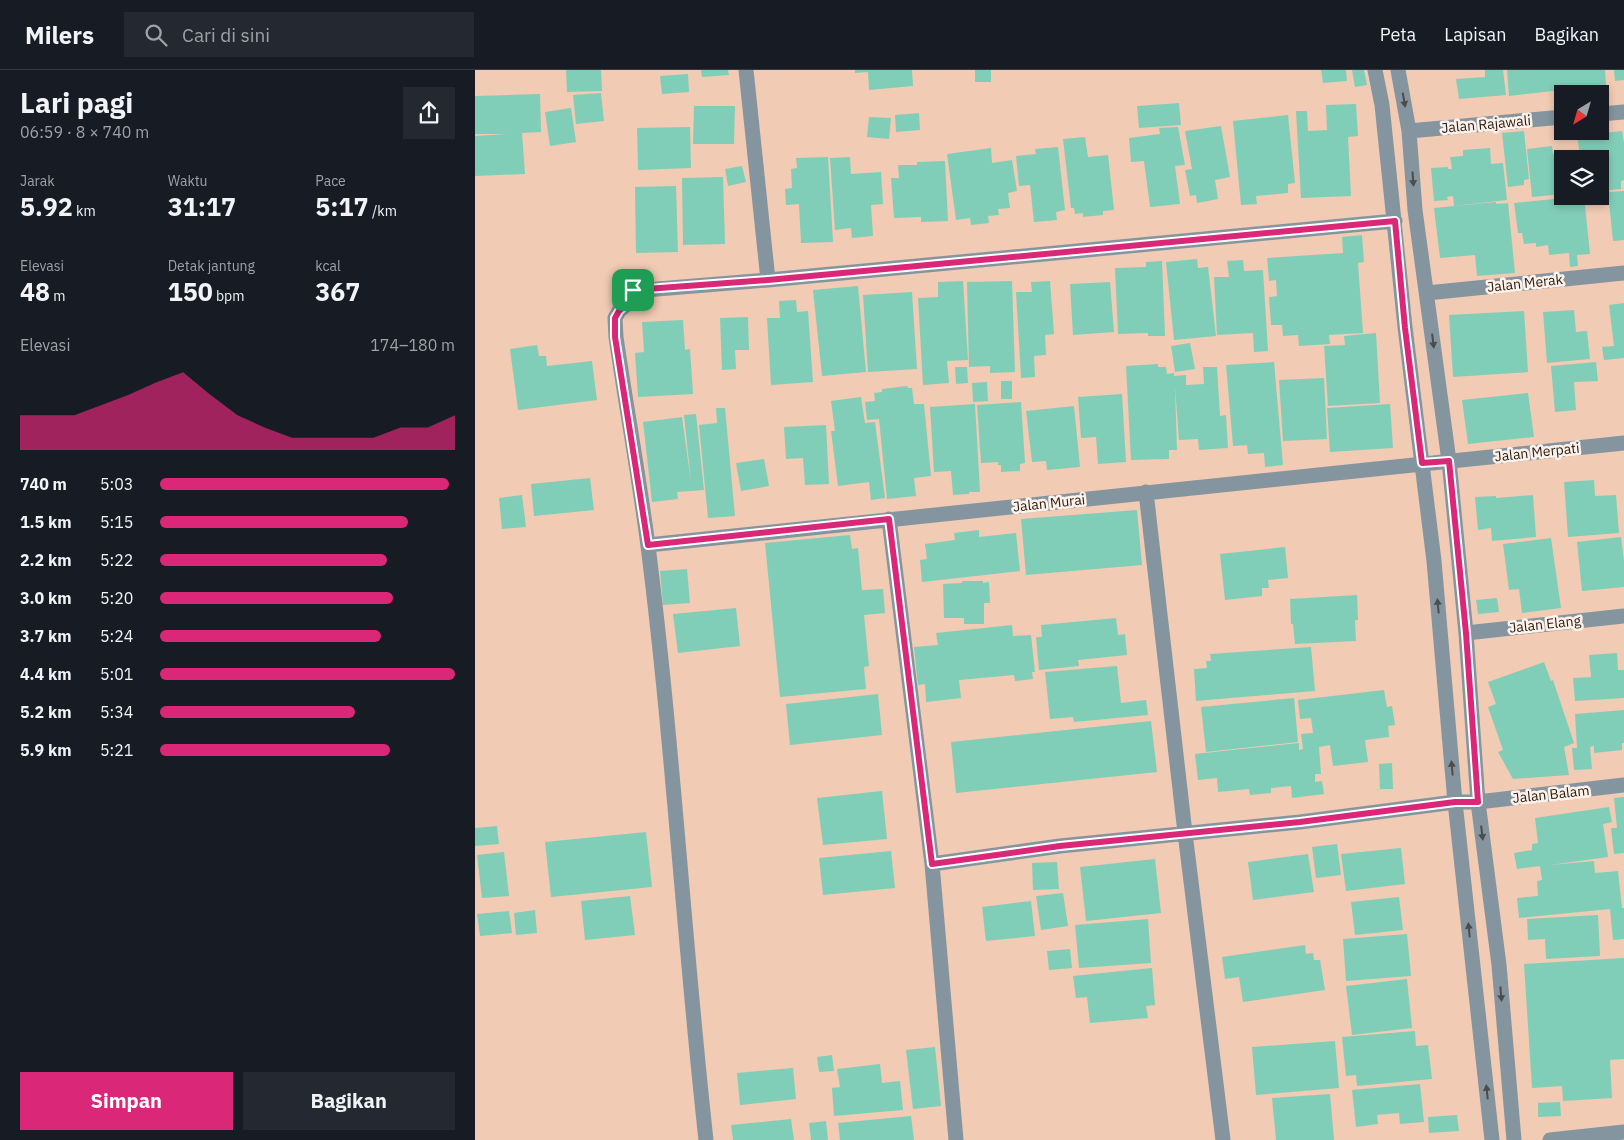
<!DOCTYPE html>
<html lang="id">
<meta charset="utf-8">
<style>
:root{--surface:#171b24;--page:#242831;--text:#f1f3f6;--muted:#9ea1a6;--line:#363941;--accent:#db2777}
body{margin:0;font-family:"IBM Plex Sans",sans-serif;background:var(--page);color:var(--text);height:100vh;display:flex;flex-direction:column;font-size:19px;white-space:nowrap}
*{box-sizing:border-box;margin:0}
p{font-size:16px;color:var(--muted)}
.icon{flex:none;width:28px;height:28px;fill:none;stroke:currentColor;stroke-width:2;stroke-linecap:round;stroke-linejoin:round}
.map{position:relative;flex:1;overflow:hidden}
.drawer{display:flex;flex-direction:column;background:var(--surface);width:475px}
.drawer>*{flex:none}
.needle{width:32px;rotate:217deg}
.controls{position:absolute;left:1079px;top:15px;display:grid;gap:10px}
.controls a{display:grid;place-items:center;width:55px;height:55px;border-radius:0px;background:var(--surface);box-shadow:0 2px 8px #0003;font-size:25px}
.pin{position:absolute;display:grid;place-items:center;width:42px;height:42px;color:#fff;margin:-21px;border-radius:10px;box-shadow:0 2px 8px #0006}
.round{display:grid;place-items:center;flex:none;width:52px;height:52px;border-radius:0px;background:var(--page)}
.headline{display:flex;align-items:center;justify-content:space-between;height:85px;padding:0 20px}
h1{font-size:28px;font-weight:800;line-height:38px}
.stats{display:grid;grid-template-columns:repeat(3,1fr);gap:8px;height:85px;padding:5px 20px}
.stats div{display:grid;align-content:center}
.stats b{font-size:25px;font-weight:800}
.stats small{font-size:14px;font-weight:400}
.stats p{font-size:14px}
.chart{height:140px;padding:10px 20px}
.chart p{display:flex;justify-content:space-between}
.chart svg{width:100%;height:90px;margin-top:5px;fill:var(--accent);opacity:.7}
.action{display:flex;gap:10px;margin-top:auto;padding:10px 20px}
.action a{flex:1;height:58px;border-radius:0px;background:var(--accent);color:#fff;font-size:20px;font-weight:800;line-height:58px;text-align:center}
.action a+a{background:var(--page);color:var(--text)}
ul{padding:0 20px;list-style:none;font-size:16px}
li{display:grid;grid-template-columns:80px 60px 1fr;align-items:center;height:38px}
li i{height:12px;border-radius:6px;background:var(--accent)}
header{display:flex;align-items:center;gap:30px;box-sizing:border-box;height:70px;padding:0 25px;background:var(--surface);border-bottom:1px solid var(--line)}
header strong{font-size:24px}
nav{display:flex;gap:28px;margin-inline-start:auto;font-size:18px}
.search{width:350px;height:45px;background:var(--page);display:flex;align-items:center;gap:12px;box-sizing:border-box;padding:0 18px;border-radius:0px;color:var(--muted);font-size:19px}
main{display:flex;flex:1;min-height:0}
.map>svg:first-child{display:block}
.building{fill:#81ceb8}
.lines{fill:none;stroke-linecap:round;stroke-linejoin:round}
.street{stroke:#84959f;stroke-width:15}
.oneway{fill:#4d4c4a}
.route-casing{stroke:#fff;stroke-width:10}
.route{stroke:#db2777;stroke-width:6}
.labels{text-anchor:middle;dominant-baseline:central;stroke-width:5;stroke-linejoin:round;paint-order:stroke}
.street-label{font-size:14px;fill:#281b12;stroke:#fef2ea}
</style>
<header>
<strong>Milers</strong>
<div class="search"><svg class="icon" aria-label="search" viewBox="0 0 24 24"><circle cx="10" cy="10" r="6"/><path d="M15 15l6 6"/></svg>Cari di sini</div>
<nav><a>Peta</a><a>Lapisan</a><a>Bagikan</a></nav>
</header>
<main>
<section class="drawer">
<div class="headline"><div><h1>Lari pagi</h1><p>06:59 · 8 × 740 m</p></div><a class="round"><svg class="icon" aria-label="share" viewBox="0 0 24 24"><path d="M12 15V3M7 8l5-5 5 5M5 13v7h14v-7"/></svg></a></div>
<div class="stats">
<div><p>Jarak</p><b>5.92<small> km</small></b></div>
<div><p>Waktu</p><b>31:17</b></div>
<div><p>Pace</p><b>5:17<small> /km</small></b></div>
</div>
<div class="stats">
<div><p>Elevasi</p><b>48<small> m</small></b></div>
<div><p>Detak jantung</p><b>150<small> bpm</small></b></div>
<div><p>kcal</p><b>367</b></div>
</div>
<div class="chart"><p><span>Elevasi</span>174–180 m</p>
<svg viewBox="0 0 160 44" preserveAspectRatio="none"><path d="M0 44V27L10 27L20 27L30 22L40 17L50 11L60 6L70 17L80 27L90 33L100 38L110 38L120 38L130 38L140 33L150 33L160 27V44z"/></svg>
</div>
<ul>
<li><b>740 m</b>5:03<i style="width:98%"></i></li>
<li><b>1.5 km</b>5:15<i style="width:84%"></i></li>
<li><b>2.2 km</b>5:22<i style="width:77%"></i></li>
<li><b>3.0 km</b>5:20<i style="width:79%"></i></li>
<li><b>3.7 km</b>5:24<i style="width:75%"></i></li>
<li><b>4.4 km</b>5:01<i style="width:100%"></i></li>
<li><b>5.2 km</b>5:34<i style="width:66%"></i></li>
<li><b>5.9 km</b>5:21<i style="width:78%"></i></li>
</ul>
<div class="action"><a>Simpan</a><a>Bagikan</a></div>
</section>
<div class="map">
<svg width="1149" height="1070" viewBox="0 0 1149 1070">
<rect width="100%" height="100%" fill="#f1cbb3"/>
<path class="building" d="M91,0H126L127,21L92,22Z
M226,0H253L254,5L227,7Z
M380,0H437L438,16L394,20L393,2L380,3Z
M500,0H516V12H500Z
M846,0H871L872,11L848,13Z
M877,0H889L892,15L880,17Z
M1010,0H1028L1031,25L984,29L981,9L1010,7Z
M1032,0H1130L1131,15L1034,26Z
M1139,0H1149V10L1140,11Z
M213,4L214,22L187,24L185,6Z
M126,23L129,51L101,54L98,25Z
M65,24L66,62L47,63L50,104L0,106V66L32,64H0V26Z
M704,33L706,55L664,58L662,36Z
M881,34L883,66L873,67L876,126L826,128L821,41H832L833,61L852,60L851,35Z
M219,36H260L259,74H218Z
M96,38L101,72L75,76L70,42Z
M444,43L445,60L421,62L420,45Z
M813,45L820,113L813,114V123L781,126L782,134L766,135L758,51Z
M394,47L416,48L414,69L392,67Z
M746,56L755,107L740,110L743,129L722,133L721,125L715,126L710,100L717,99L710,61Z
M215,57L216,98L163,100L162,58Z
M703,57L710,95L700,96L705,134L675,137L669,91L656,92L654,68L685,64L684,58Z
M1049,61L1054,109L1049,110V115L1033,117L1027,63Z
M1102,61H1120V64L1147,61L1149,73V110L1146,111V119L1125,121V89H1105Z
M610,67L613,87L633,85L639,140L628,141V145L608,147V143L600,144L599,138H596L588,69Z
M1077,76L1078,84L1101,82V89H1088V124L1057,127L1052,79Z
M583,77L590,140L581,142L582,150L559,152L555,115L544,116L541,86L561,84L560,79Z
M516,78L517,93L537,90L542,121L533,123L535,138L523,139L524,145L513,146L514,153L496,155L495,148L481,150L472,84Z
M1015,78L1016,94L1028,93L1032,130L979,136L978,126L972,127L973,130L959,131L956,98L973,97V99H977L975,87L988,86V80Z
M353,87L358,172L326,173L324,134L311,135L310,119L317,118L316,99L322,98L321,88Z
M375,87L376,104L406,102L408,134L396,135L398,166L377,168L376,158L360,160L355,88Z
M470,91L473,151L446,152V147L419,148L416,108H424L423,95H442V92Z
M267,96L271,112L253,116L250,99Z
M248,107L250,174L208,175L207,108Z
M201,116L203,182L161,183L160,117Z
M1149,121V170L1138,171L1133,122Z
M1109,126L1115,184L1102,185L1103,196L1095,197L1094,183L1074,185L1073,175L1061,177V173L1049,174L1047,163H1043L1039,133Z
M1021,132V134L1033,133L1040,203L1002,206L1000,185L965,188L959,138Z
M887,165L889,192L883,193L888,263L854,265L855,274L824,276L823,265L808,266L807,255H796L794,227L802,226L801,210L794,211L792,188L868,183L867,167Z
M722,189L723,198L733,197L741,266L699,270L691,192Z
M768,190L769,201L788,200L793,281L779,282L778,263L742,265L739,207H754L752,191Z
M687,191L690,266H673V263L643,264L640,198L671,197V192Z
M488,211L493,290L472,291L474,313L448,315L443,228L463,227V212Z
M537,211L540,302L515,303V296L494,297L492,212Z
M575,211L579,264L570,265L571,285L559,286L560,307L546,308L541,222H557L556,212Z
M635,212L639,262L598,265L595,214Z
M383,216L391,302L347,306L338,220Z
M437,222L442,299L393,302L388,225Z
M321,230L322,242L333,241L338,312L296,315L292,248H305L304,231Z
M1149,233V288L1129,290L1127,277L1139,276L1134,235Z
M1099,240L1101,262L1112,261L1115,289L1072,293L1068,242Z
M1049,241L1053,302L978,307L974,245Z
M273,247L274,280H260L261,299L247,300L245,248Z
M208,250L210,280L215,279L218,324L163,327L160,283L169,282L167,252Z
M901,263L905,333L853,336L849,276L870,275L869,266Z
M715,273L720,299L700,302L696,276Z
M62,275L64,286H71L72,296L117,291L122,330L43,340L35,279Z
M799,292L808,395L790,397L789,383L773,384L772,375L758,376L751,295Z
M1121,292L1123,311L1099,312L1101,340L1080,342L1076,296Z
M683,294V297H691L692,304L699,303V306L711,305V315L729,314L728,297H742L745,346L751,345L753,378L724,380L723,369L704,370L700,317L702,380H694V389L656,390L651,296Z
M480,297H492L493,313L481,314Z
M849,308L852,369L808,371L804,310Z
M526,311H537V329H526Z
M512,312L513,331L498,332L497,313Z
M432,316L433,318H437L439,334H449L456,406L439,408L441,426L412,429L404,349L392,350L390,332L400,331L399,323L407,322V319Z
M1053,323L1059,367L993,374L987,330Z
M647,324L651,392L623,394L621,367L606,368L603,327Z
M386,327L390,353L400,352L410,428L396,430L394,412L363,416L356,361H360L356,331Z
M546,332L550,393L545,394V401L526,402V395H523V392L506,393L502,335Z
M500,334L505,422H494V424L478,425L476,401L459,402L455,337Z
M915,334L918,378L855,382L852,338Z
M599,336L605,397L572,400L571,391L557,392L551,341Z
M241,338H250L260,446L233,448L224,355L242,353Z
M221,344L229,420L202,422L203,429L177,432L168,352L207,347L216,412L209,345Z
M351,355L354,414L330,415L328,388L311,389L309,357Z
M289,389L294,416L266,421L261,393Z
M115,408L119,440L59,446L56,414Z
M1119,410L1120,426L1141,425L1144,463L1093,467L1089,412Z
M47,425L51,457L27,459L24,428Z
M1058,425L1061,467L1017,471L1016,458L1003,460L1000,427L1021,426V428Z
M662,440L667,495L551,505L546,449Z
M504,460V467L541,463L545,501L447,512L445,490L452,489L450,474L480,470L479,463Z
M375,465L377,479L383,478L387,520L408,519L410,543L389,545L394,596L389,597L391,619L305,627L290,473Z
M1146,467L1149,491V517L1107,521L1102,472Z
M1076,468L1086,538L1047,543L1044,519L1034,520L1028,474Z
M810,477L813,508L793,510L794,518H787V526L750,530L745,484Z
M212,499L215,533L188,535L185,501Z
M487,511H508V513L514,512L515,533H509V554H489V548H469L468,514L487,513Z
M882,525L883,550H880L881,571L820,574L818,554H816L815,529Z
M1022,528L1024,542L1003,544L1001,530Z
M261,538L265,576L203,583L198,544Z
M641,548L643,565L650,564L652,585L603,590L604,596L564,600L561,567H567L566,555Z
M537,555L538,566L556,565L560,602H557L558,609L540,611L539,605L484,610L486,628L451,632L450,614L443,615L439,577L463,575L461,563Z
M836,577L840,621L721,631L719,599L732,598L731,591H736L735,584Z
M1142,583L1143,600H1149V628L1100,631L1098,608L1116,607L1114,585Z
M1069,592L1076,611L1078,610L1099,673L1089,677L1094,705L1038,709L1023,682L1028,680L1013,637L1021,634L1013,612Z
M642,596L646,633L671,630L673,645L599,652L598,647L575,649L570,602Z
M909,620L912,637L917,636L920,655L913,656L914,667L890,670L893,692L858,696L855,675L844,677L846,704H840V712L847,711L849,724L817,728L816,716L796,718V723L775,725L774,719L743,722L742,708L723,710L720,684L824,673V680L828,679L826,664L838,663L836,648L825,649L823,630Z
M403,624L407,665L315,675L311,634Z
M819,628L823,672L731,682L726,637Z
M1149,640V673H1147V680L1119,683V676L1115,677L1117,699L1099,700L1097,678H1102L1100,644Z
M676,651L682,702L481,723L476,672Z
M917,693L918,719H905L904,694Z
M407,721L412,769L348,775L342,728Z
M1149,727V783L1139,784L1136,758H1142L1139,728Z
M1134,737L1137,752L1128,754L1133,787L1075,795L1119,791L1120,803L1143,801L1147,838H1149V869L1138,870L1135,839L1044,848L1042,828L1063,826L1062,811L1067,810L1065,796L1042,799L1039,783L1057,780V774L1063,773L1060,748Z
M22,756L24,774L0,776V758Z
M171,762L177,817L76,827L70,772Z
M862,774L866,805L841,808L837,777Z
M926,778L930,814L871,821L866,784Z
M416,781L420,818L348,825L344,788Z
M29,782L34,826L7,828L2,785Z
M833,784L839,822L778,830L773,792Z
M680,789L686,843L611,851L605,797Z
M582,792L584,819L558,820L557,793Z
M588,823L593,856L566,860L561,826Z
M155,826L160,865L110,870L106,831Z
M924,827L928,860L880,865L876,832Z
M556,831L560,866L511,871L507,837Z
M60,840L62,863L41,865L39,843Z
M34,841L37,863L5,866L2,844Z
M1123,845L1125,886L1071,889L1070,869L1053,870L1052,849Z
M673,849L676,893L604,898L600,855Z
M932,864L936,906L871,911L868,869Z
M830,875L831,884L838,883L839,890H845L850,920L768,932L764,907L750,909L747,887Z
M595,879L597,898L574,900L572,881Z
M1149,888V989L1135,990L1137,1028L1088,1031L1087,1016L1057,1018L1049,894Z
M677,898L680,935L671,936L673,948L615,953L612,927L601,928L598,906Z
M932,909L937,958L877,965L871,916Z
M940,961L941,976L953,975L957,1009L882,1016L881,1005L871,1006L867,967Z
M860,971L864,1018L781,1025L777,977Z
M460,977L466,1036L438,1039L431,980Z
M357,985L359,1001L344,1002L342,987Z
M405,994L407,1013L425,1011L428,1040L359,1046L357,1018L365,1017L362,999Z
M318,998L321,1029L265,1035L262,1003Z
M945,1014L949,1052L925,1054L924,1043L902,1045L903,1054L881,1057L877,1020Z
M855,1024L859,1070H801L797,1028Z
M1085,1032L1086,1046L1063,1047V1033Z
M982,1045L984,1061L954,1063L953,1047Z
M436,1046L439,1070H365L363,1053Z
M316,1049L319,1070H258L256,1055Z
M351,1051L353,1070H336L334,1053Z"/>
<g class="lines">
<path class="street" d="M271,0L293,210
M900,0L907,35L930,257L959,491L980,732L1017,1070
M923,0L934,61L940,140L974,391L991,563L1003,732L1024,895L1039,1070
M1125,44L1149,42
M934,61L1088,47
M952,223L1149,203
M671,422L710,763L748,1070
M414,449L457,794L481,1070
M173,475L1149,373
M991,563L1149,546
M457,794L585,776L825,752L980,732H1003L1149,715
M231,1070C209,872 198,673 173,476C164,406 151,336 141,267L140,248L144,241L154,232L158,221L293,210L920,151
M1075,1070L1149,1062"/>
</g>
<defs><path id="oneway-solid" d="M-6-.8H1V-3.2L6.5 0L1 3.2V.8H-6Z" transform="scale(1.25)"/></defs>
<g class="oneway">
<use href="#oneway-solid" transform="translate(929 30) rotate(80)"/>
<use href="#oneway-solid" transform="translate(938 109) rotate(86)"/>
<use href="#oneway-solid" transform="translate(958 271) rotate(83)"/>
<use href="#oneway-solid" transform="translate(963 536) rotate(-96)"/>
<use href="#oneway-solid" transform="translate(977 698) rotate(-95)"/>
<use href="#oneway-solid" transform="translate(1007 763) rotate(83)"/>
<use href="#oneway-solid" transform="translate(994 860) rotate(-96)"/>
<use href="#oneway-solid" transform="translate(1026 924) rotate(85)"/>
<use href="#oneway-solid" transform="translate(1012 1022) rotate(-96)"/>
</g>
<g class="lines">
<defs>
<path id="route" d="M920,151L930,258L947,393L974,391L991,563L1003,732H980L825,752L585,776L457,794L414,449L173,475L140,267V248L144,241L154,232L158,220L293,210Z"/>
</defs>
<use href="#route" class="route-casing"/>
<use href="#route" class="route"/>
</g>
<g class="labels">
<g class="street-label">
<text transform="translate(1011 54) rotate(-5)">Jalan Rajawali</text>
<text transform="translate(1050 213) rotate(-6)">Jalan Merak</text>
<text transform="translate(1062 382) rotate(-6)">Jalan Merpati</text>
<text transform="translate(574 433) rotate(-6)">Jalan Murai</text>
<text transform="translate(1070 554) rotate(-6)">Jalan Elang</text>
<text transform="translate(1076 724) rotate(-6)">Jalan Balam</text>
</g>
</g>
</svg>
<div class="controls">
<a><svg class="needle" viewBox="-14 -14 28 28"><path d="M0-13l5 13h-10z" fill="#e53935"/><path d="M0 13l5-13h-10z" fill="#9ea1a6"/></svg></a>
<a><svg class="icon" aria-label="layers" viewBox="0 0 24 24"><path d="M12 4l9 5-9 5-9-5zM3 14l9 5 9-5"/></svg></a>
</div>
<div class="pin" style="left:158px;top:220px;background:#1e9e55"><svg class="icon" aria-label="arrive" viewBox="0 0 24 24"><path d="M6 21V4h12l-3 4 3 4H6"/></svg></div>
</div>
</main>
